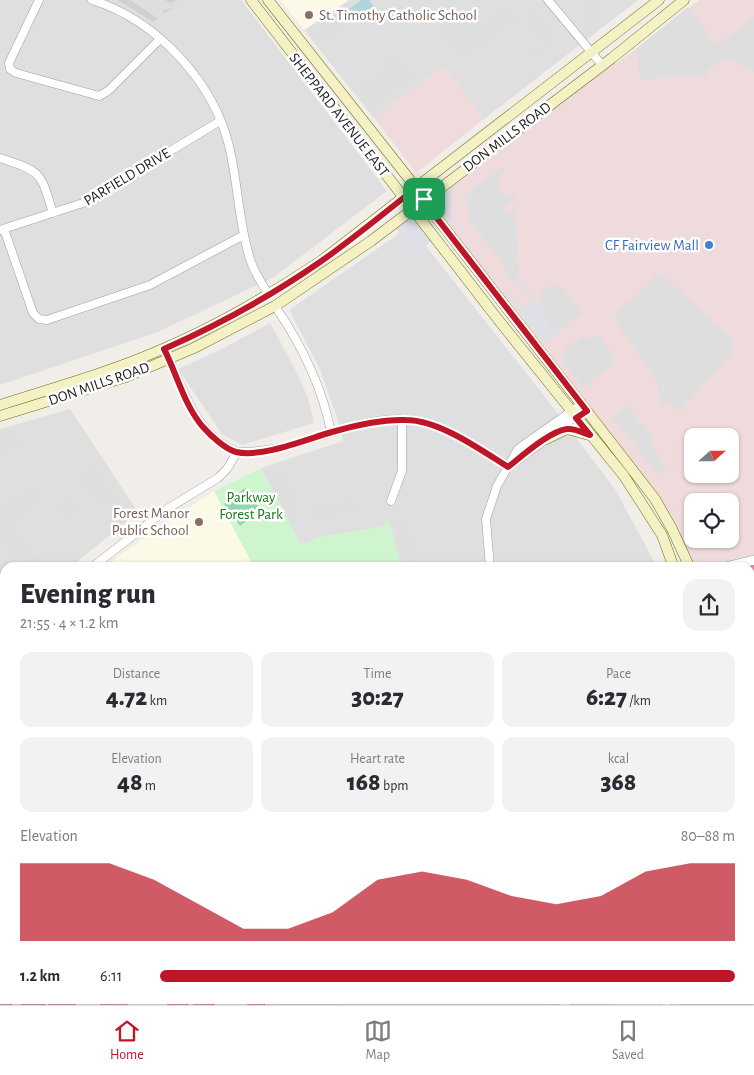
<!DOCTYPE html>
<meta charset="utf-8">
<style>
:root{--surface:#fff;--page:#f2f2f3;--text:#2b2b33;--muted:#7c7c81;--line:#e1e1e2;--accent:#be1527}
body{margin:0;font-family:"Alegreya Sans",sans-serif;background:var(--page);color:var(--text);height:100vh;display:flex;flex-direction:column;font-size:19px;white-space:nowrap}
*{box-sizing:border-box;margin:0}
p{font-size:16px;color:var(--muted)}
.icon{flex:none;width:28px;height:28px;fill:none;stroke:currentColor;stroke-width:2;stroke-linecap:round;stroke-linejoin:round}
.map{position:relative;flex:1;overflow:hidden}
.drawer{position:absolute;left:0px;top:562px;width:755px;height:442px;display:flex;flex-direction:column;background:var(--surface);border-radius:15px 15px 0 0;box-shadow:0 1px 4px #0004}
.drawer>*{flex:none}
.needle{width:32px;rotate:69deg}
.buttons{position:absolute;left:684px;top:428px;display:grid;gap:10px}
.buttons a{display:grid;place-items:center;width:55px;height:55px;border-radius:10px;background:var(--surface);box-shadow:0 1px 4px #0004;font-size:25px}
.pin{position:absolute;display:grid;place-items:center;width:42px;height:42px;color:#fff;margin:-21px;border-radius:10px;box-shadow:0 2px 8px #0006}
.round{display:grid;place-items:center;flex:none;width:52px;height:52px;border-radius:15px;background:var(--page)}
.head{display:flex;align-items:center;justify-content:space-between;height:85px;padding:0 20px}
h1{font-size:28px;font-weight:800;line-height:38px}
.stats{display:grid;grid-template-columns:repeat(3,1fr);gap:8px;height:85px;padding:5px 20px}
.stats div{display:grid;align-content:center;border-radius:12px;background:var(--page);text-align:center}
.stats b{font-size:25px;font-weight:800}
.stats small{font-size:14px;font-weight:400}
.stats p{font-size:14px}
.chart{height:140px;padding:10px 20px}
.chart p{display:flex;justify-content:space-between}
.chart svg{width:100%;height:90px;margin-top:5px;fill:var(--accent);opacity:.7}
ul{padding:0 20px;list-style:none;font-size:16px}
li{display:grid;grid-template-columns:80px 60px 1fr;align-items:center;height:38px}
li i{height:12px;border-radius:6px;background:var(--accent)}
.dock{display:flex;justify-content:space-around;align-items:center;height:70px;border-top:1px solid var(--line);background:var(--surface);font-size:14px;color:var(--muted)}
.dock a{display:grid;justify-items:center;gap:2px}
.dock .on{color:var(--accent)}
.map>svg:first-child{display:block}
.residential{fill:#e0dfdf}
.commercial{fill:#efdbdc;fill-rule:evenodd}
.education{fill:#fcfae7}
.religious{fill:#d0d0d0}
.grass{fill:#d2e5b6}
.park{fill:#cef5cd}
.pitch{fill:#91d7b4}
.parking{fill:#dedede}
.plaza{fill:#dedfe7}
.water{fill:#afd4d9}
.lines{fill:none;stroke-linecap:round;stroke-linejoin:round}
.minor-casing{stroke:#9f9f9f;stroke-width:9}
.tertiary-casing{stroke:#9f9f9f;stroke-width:10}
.secondary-casing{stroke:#707011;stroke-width:11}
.motorway-casing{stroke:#ca3c7b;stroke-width:15}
.minor{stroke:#fff;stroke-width:8}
.tertiary{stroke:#fff;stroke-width:9}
.secondary{stroke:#f4f1c5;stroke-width:10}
.motorway{stroke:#df9aae;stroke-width:14}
.route-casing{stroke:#fff;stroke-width:10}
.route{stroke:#be1527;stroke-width:6}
.education-dot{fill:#8d6e63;stroke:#fff;stroke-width:2}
.shop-dot{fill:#3f7fe0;stroke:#fff;stroke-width:2}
.labels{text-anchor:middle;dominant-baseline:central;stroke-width:5;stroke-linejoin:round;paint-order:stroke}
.education-label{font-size:15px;fill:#785e54;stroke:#fff;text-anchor:start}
.street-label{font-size:15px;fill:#222;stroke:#fff}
.shop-label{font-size:15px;fill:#366cbe;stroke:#fff;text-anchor:end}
.park-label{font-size:15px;fill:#1a7718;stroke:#fff}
</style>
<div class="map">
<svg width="754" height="1005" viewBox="0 0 754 1005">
<rect width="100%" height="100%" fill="#f1eeea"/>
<path class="residential" d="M0,0H117L153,22L184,0H241L387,191L274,277L158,332L0,385Z
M349,0H638L484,119L443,66L374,118L304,30Z
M410,226L542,393L615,489L657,567H401L389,521L381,527L321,537L301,545L261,468L343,441L338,420L319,367L289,310Z
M270,323L295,369L308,398L314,423L242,445L222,434L178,369L220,350Z
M70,409L138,512L71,567L5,568V622L0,626V429Z
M0,760L5,766V937L0,938Z
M750,938L754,956V1005H680L676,1000H750Z"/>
<path class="commercial" d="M699,0H754V560L721,567H690L672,529L424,199L604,64H616ZM692,436H730V474H692ZM692,501H730V539H692Z
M443,66L484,119L416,173L374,118Z
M271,1000H611L615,1005H266Z"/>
<path class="education" d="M281,0H349L304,30Z
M214,491L254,567L105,568L123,553Z"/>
<path class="religious" d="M117,0H184L153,22Z"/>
<path class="grass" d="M754,707V780L750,764V708Z"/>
<path class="park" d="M261,468L301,544L321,537L381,527L389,520L401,567H254L214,491Z
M5,644V738L0,731V647Z"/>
<path class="pitch" d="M245,488L261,510L240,526L224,504Z"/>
<path class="parking" d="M130,0H165L170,3L177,0H184L177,6L163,11L164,14L159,19Z
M584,0H601L603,2L595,25L591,31L581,21L586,14L581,10Z
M507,4L518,18L462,60L436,27L459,9L475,29Z
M688,7L717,46L754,17V71H752L731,58L726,57L705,72L708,76L639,79L637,49Z
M534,8L549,30L546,33L553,43L533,57L530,54L544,44L524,15Z
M344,11L354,24L351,26L348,23L334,33L336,36L333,38L332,37L322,44L314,34Z
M386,56L392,63L399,58L413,76L386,96L388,100L375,109L359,88L387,67L382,59Z
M507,165L499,178L500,186L504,193L515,197V202H509L505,207L507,212H516L518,256H513L518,263L519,274L512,281L507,275L503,262L465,215L470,212L469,202L464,196Z
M657,274H662L732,339L735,345L732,353L679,412L669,401L662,405L657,384L649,368L615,321L619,317L614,312L637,296Z
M556,283L559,288L562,287L583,314L559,330L556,326L551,329L544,319L538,303L542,299L540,294Z
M598,334L615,357L612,365L583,387L564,364L563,351L583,336L587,341Z
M626,405L652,437L648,440L655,448L666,470L659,474L612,418Z
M15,431L20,447L0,453V435Z
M93,467L117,498L109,505L105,500L99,505L78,478Z
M277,470L280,477L285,474L295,495L291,497L300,516L293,519L292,516L287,518L266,475Z
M33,484L36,489L39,487L43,491L39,495L42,499L10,523L44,567H30L16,550L12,553L0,537V509Z
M69,497L78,509L65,519L56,506Z
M354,500L357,511L312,520L310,510Z
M406,521L416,561L406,564L395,524Z
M278,1000H336L340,1005H281Z"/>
<path class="plaza" d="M453,184V197L450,198L451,216H454L455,228L437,203V198L439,194Z
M409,219L418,223L431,241L415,256L411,251H404V246L399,238V232L396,228Z
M517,276L548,315L544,319L551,329L556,326L559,330V334L549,342L542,341L509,297L506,291L507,287L523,308L534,305L531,296L515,281L513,282L512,281Z"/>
<path class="water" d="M361,0H369L374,7L357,19L349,9Z"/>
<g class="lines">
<defs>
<path id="minor" d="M39,0L9,63L10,69L16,73L99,96L108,91L160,39
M92,0C158,21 215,83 230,150C238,186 239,224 250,259C254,272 262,284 269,295
M548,0L602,65
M0,158C42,172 40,171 53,213
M4,229L33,313L39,319L47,320L150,285L244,235
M0,230L86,202L220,121
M275,306C301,344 322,386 331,432
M164,349C184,387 193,434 237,452
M512,464L546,439L566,422L579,416
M391,501L402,471V420
M91,568L167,509L218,478L227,469L237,452C258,452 280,449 301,442C340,431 383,412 424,422C449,428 486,454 508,467
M490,568L486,519L497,486L518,449L576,408
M0,635L5,632
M0,750L5,757
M663,1000L667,1005
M564,1005L570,1000"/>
<path id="tertiary" d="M721,568L754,560"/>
<path id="secondary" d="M251,0L500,322L624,476L662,535L674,568
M268,0L410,180L429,208L655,499L672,529L690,568
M0,405C53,388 107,373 158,351C216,327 269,295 321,261L659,0
M0,416L126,377L194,348L275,306L371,241L612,58L684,0
M546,439L567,429L589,435
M750,896L754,913"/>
<path id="motorway" d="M750,574L754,573
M750,637L754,635
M750,655L754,653
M750,675L754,673
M750,691L754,689
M751,833H754
M754,845V844
M0,965L5,963
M0,1003L6,1000
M29,1005L39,1000
M56,1005L69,1000
M108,1005L121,1000
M175,1005L182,1000
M201,1005L208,1000
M255,1005L259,1000"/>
</defs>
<use href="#minor" class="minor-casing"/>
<use href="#tertiary" class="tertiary-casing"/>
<use href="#secondary" class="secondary-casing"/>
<use href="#motorway" class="motorway-casing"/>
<use href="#minor" class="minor"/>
<use href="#tertiary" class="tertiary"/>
<use href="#secondary" class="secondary"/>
<use href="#motorway" class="motorway"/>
</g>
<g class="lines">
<defs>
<path id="route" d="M416,188L429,208L587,411L576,418L590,435C583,433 575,428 567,429C550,431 522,456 508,467C481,450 439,420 406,420C381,419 356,425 332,432C307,439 262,458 236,452C225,449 210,435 203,427C184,405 177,374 164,349C218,325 271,296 320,262C353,239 384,213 416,188Z"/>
</defs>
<use href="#route" class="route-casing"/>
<use href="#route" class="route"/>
</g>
<g class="education-dot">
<circle cx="309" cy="15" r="5"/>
<circle cx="199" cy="522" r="5"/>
</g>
<circle class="shop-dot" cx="709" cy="245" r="5"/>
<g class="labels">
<g class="education-label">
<text x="319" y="15">St. Timothy Catholic School</text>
<text x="189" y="513" text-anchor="end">Forest Manor<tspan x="189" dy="17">Public School</tspan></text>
</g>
<g class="street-label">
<text transform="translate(339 115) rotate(52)">SHEPPARD AVENUE EAST</text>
<text transform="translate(507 137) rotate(-37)">DON MILLS ROAD</text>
<text transform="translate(127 177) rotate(-31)">PARFIELD DRIVE</text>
<text transform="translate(99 384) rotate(-19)">DON MILLS ROAD</text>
</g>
<g class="shop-label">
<text x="699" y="245">CF Fairview Mall</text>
</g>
<g class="park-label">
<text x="251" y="497">Parkway<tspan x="251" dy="17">Forest Park</tspan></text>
</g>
</g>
</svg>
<div class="buttons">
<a><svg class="needle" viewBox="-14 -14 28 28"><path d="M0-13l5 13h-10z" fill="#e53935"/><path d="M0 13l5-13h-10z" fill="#7c7c81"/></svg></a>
<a><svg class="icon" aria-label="locate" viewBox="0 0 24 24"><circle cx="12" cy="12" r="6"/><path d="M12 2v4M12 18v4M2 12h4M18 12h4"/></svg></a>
</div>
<div class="pin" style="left:424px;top:199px;background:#1e9e55"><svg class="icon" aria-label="arrive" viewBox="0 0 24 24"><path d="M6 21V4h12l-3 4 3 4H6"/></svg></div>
<section class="drawer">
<div class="head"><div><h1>Evening run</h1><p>21:55 · 4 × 1.2 km</p></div><a class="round"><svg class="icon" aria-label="share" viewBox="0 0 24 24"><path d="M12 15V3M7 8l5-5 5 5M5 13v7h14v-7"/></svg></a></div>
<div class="stats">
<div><p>Distance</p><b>4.72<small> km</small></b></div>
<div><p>Time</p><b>30:27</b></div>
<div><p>Pace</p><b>6:27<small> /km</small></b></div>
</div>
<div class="stats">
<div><p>Elevation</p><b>48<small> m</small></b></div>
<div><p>Heart rate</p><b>168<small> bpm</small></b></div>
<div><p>kcal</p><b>368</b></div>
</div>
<div class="chart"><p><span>Elevation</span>80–88 m</p>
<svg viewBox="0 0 160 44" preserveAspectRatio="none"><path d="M0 44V6L10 6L20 6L30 14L40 26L50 38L60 38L70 30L80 14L90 10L100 14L110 22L120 26L130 22L140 10L150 6L160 6V44z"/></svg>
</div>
<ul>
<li><b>1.2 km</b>6:11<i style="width:100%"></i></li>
</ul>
</section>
</div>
<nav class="dock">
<a class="on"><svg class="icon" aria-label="home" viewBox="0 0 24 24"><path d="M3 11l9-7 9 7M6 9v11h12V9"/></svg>Home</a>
<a><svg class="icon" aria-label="map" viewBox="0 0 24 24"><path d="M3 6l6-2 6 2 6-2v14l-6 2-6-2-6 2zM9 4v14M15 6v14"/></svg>Map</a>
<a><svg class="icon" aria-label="saved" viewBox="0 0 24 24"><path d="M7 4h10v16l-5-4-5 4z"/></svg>Saved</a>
</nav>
